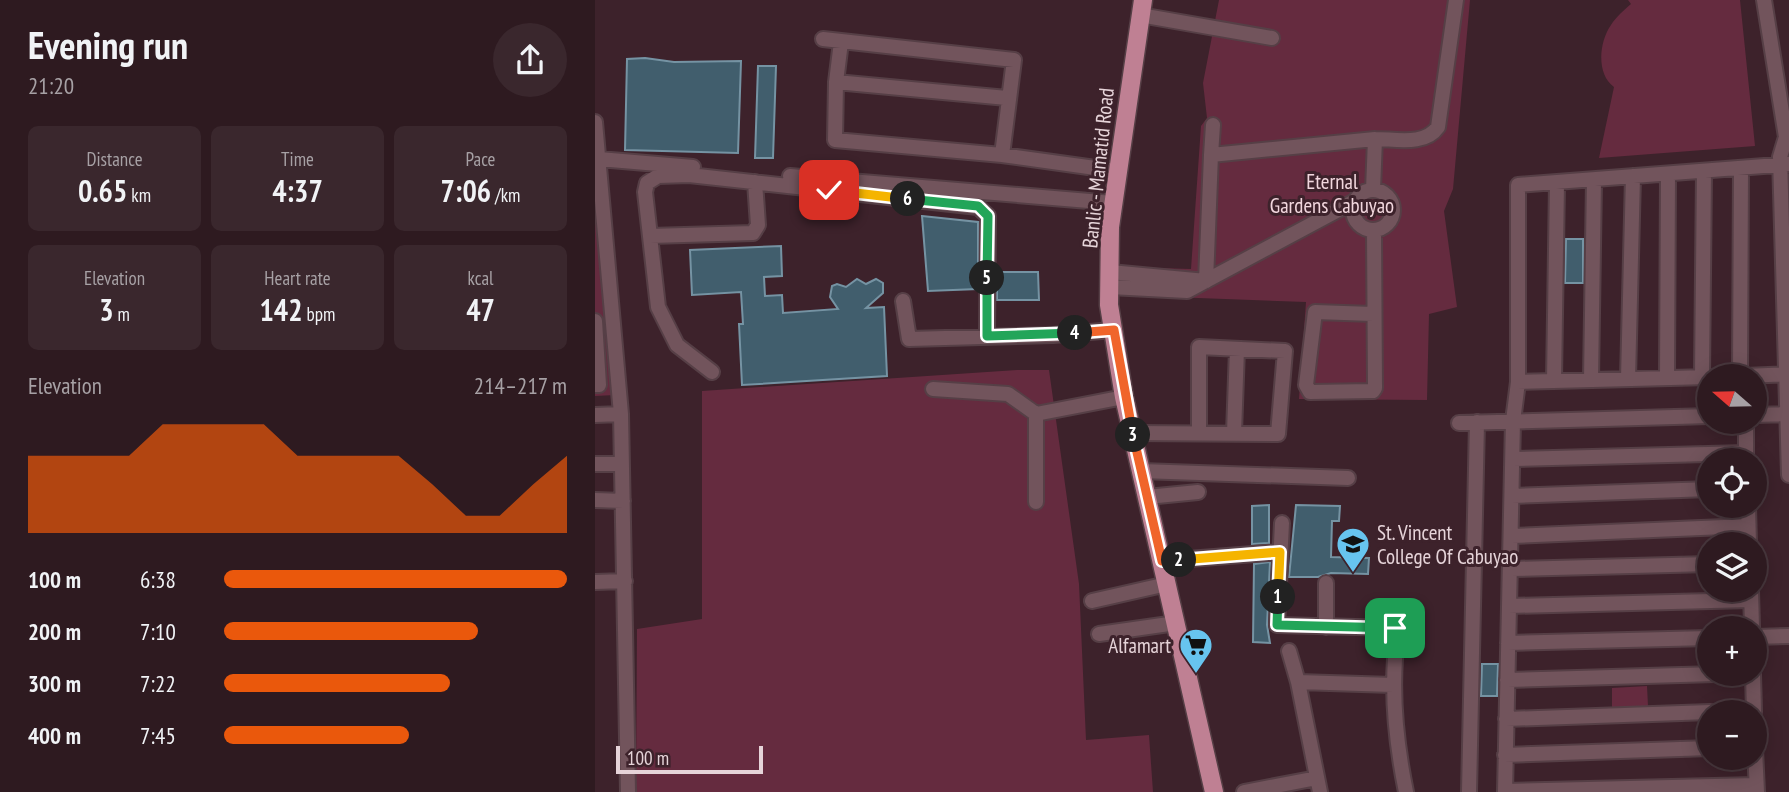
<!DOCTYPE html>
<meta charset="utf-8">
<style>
:root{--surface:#2e1a20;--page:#3a272d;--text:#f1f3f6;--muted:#a7a1a5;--line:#49383e;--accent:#ea580c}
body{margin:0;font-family:"PT Sans Narrow",sans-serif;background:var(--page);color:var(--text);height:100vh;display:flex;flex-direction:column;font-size:26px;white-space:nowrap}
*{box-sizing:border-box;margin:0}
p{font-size:23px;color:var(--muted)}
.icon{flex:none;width:38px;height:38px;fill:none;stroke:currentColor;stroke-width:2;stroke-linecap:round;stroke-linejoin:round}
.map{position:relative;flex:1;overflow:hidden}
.details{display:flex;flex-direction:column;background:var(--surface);width:595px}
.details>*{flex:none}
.needle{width:46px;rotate:290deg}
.buttons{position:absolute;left:1102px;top:364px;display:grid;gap:14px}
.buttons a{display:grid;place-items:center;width:70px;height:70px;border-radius:50%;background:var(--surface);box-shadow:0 4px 18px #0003,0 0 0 2px var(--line);font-size:35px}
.scale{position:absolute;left:21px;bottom:18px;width:147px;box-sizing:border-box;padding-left:7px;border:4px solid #e6d4d9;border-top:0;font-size:19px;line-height:24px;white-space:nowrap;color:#e6d4d9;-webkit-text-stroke:5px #3d222b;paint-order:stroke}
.pin{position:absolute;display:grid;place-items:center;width:60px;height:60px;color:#fff;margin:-30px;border-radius:14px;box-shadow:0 4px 10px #0006}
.km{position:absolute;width:35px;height:35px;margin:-18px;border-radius:50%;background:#222;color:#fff;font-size:19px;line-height:35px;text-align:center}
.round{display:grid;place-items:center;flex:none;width:74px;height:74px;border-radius:37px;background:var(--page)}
.overview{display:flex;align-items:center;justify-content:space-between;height:119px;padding:0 28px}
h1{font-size:38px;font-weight:700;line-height:52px}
.stats{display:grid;grid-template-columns:repeat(3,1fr);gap:10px;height:119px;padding:7px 28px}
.stats div{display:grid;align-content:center;border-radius:10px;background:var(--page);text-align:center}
.stats b{font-size:30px;font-weight:700}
.stats small{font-size:19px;font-weight:400}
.stats p{font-size:19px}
.chart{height:196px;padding:14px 28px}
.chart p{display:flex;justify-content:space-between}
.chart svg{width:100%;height:126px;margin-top:7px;fill:var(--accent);opacity:.7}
ul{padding:0 28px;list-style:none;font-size:23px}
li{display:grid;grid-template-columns:112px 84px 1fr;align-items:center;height:52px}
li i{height:18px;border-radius:9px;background:var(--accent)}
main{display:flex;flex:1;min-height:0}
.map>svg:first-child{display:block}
.green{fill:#652b3f}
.building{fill:#415e6d;stroke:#7593a3;stroke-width:2}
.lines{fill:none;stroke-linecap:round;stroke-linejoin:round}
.minor-casing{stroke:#563f46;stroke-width:18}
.major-casing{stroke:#563f46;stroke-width:21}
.minor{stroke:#72545c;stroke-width:14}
.major{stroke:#bf8093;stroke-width:18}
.split-1-casing{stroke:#fff;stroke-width:14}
.split-2-casing{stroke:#fff;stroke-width:14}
.split-3-casing{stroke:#fff;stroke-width:14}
.split-4-casing{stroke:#fff;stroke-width:14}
.split-5-casing{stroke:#fff;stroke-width:14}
.split-6-casing{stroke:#fff;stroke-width:14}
.split-7-casing{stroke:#fff;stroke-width:14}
.split-1{stroke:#22a559;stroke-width:9}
.split-2{stroke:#f5b400;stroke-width:9}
.split-3{stroke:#f0652b;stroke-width:9}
.split-4{stroke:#f0652b;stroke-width:9}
.split-5{stroke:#22a559;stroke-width:9}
.split-6{stroke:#22a559;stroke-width:9}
.split-7{stroke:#f5b400;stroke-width:9}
.labels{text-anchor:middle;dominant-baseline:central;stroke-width:6;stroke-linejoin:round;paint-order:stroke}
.street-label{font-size:21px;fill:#e6d4d9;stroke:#3d222b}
.park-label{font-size:21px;fill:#f2d7de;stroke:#3d222b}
.poi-label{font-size:21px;fill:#e6d4d9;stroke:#3d222b;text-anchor:start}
</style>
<main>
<section class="details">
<div class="overview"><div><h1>Evening run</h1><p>21:20</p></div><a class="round"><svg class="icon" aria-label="share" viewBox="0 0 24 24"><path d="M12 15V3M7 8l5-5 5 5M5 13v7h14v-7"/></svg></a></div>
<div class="stats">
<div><p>Distance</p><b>0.65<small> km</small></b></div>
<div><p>Time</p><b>4:37</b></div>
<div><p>Pace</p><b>7:06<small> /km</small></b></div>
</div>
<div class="stats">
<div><p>Elevation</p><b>3<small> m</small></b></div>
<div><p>Heart rate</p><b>142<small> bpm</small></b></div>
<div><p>kcal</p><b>47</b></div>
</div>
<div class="chart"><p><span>Elevation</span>214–217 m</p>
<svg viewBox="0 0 160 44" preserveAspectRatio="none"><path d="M0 44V17L10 17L20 17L30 17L40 6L50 6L60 6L70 6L80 17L90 17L100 17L110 17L120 27L130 38L140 38L150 27L160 17V44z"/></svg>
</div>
<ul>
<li><b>100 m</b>6:38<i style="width:100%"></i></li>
<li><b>200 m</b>7:10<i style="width:74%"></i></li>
<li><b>300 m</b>7:22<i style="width:66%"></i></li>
<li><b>400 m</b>7:45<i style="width:54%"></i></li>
</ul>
</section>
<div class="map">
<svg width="1194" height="792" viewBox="0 0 1194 792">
<rect width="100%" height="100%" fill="#3d222b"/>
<path class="green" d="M624,0H875L858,189L849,211L862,307L834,314L832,400L704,399L711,302L522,295L523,267L596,269L606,126L612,118L608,83Z
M1033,0H1145L1160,146L1004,158L1019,87C1001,74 1004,42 1016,25C1021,17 1029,10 1036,4Z
M0,210L5,212L20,395L0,396Z
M422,370H454L484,584L491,740L554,735L558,792H41L42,629L107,619V391Z
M1052,686L1053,706L1017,707V688Z"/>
<path class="building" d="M50,58L79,62L146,61L143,153L30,150L32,59Z
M163,66H181L178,158H160Z
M327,216L383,222V289L333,291Z
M971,239H988V283H970Z
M186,246L187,276L169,277L170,296L187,295L188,313L243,309L235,297L237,286L242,284L251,287L262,279L271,284L281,279L288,283V293L271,308L289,307L292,376L147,385L144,324H148L146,292L97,295L95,250Z
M402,272H443L444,300H402Z
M674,505V543L657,544V506Z
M701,505L745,506L744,521H737L736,557L774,558L773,574L736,573L723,577H694Z
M675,562L672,625L675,643L658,642L659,564Z
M887,664H903L902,696H886Z"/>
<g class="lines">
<defs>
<path id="minor" d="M1169,0L1191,137L1185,157L1194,475
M545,15L677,38
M228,39L419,60L407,155
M246,42L241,82L240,140L407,155L522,171
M241,82L412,98
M0,122L26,414L33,792
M780,139C801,139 830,146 843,127L861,0
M616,155L618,125
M4,159L98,167
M195,176L518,203
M758 210a20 20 0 1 1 40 0a20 20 0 1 1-40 0Z
M55,236L158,233L163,225L160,182
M515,272L611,281
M611,281L616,155L780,139L778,190
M515,287L592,291L760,201
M308,301L314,339L458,335L519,330
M778,314L720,312L711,385L715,392L778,391L780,388L779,230
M0,321L4,385H0
M117,372L82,345L63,307L50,192L52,183L63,176L94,175L383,207L393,216L392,336
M1145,376L1146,168
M1150,376L1194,374
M1107,377L1109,171
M1072,378L1073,174
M1033,379L1038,176
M996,380L999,180
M959,381L962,183
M923,382L1114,377
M338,389L413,394L441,414
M0,415L26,414
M1160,415L1194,414
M1151,422V460
M864,423L1115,416
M538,433L683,434L690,351L604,347V433
M639,433L642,349
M918,459L1151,453
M0,464H26
M546,471L753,478
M917,496L1115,489
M552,497L603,492
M0,500L28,501
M441,502V414L529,397
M1153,506L1154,544
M687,523L682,625L800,628L801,649
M917,536L1153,526
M567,561L685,552
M916,569L1115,564
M0,582L30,581
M731,583V627
M1156,590L1157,628
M497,601L572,584
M914,606L1156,600
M504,634L581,623
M1160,637L1194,636
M913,643L1115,638
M694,651L703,682L725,792
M800,659C797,703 802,748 811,792
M1158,674L1159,712
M912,680L1121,674
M703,682L798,685
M1121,712L1159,711
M911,719L1115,712
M1160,749L1162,792
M910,755L1115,748
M910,791L1161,785
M649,792L722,778
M874,792L882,422
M910,792L918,421L923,382V185L1194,164"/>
<path id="major" d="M548,0L515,227L514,305L529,397L619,792"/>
</defs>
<use href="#minor" class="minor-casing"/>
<use href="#major" class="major-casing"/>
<use href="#minor" class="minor"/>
<use href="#major" class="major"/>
</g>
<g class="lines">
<defs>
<path id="split-1" d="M683,597L682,625L800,628"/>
<path id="split-2" d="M584,560L685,552L683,597"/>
<path id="split-3" d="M538,435L567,561L584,560"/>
<path id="split-4" d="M480,333L519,330L538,435"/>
<path id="split-5" d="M392,278V336L480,333"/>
<path id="split-6" d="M313,199L383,206L393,216L392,278"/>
<path id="split-7" d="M234,190L313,199"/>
</defs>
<use href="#split-1" class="split-1-casing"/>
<use href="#split-2" class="split-2-casing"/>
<use href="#split-3" class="split-3-casing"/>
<use href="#split-4" class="split-4-casing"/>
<use href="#split-5" class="split-5-casing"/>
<use href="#split-6" class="split-6-casing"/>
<use href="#split-7" class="split-7-casing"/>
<use href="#split-1" class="split-1"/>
<use href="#split-2" class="split-2"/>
<use href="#split-3" class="split-3"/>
<use href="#split-4" class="split-4"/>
<use href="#split-5" class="split-5"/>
<use href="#split-6" class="split-6"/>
<use href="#split-7" class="split-7"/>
</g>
<defs>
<symbol id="university-pin" viewBox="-11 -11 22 30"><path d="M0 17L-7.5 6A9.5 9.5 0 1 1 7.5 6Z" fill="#67c4ef" stroke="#3d222b"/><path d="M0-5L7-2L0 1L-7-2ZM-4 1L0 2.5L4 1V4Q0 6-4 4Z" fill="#111"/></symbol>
<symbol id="supermarket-pin" viewBox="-11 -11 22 30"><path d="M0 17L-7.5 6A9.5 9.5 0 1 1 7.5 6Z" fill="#67c4ef" stroke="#3d222b"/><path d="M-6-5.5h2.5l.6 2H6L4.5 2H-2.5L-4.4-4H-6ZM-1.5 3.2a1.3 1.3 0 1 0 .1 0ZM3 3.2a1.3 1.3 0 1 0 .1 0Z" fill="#111"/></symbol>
</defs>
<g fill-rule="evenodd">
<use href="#university-pin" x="739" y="525" width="38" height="52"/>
<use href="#supermarket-pin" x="582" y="626" width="38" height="52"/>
</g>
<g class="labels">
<g class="street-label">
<text transform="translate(503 168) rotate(-84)">Banlic - Mamatid Road</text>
</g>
<g class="park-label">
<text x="737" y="181">Eternal<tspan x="737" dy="24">Gardens Cabuyao</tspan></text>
</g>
<g class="poi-label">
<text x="782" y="532">St. Vincent<tspan x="782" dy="24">College Of Cabuyao</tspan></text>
<text x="576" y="645" text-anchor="end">Alfamart</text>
</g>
</g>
</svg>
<div class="buttons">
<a><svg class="needle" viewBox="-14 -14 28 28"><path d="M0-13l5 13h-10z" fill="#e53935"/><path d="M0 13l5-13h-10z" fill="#a7a1a5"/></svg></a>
<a><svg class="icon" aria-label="locate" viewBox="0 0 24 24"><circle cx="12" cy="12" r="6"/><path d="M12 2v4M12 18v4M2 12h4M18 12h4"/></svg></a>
<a><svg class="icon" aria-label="layers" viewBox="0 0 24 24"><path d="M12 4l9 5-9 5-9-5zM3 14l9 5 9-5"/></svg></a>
<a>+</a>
<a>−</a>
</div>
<div class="scale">100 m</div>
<div class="pin" style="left:800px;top:628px;background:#1e9e55"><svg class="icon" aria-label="arrive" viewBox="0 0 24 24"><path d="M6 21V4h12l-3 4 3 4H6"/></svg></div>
<div class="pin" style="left:234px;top:190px;background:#d93025"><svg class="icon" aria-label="check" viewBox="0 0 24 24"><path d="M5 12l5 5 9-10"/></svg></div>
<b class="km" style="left:683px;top:597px">1</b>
<b class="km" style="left:584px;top:560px">2</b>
<b class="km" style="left:538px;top:435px">3</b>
<b class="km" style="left:480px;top:333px">4</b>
<b class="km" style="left:392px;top:278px">5</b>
<b class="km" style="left:313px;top:199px">6</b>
</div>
</main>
